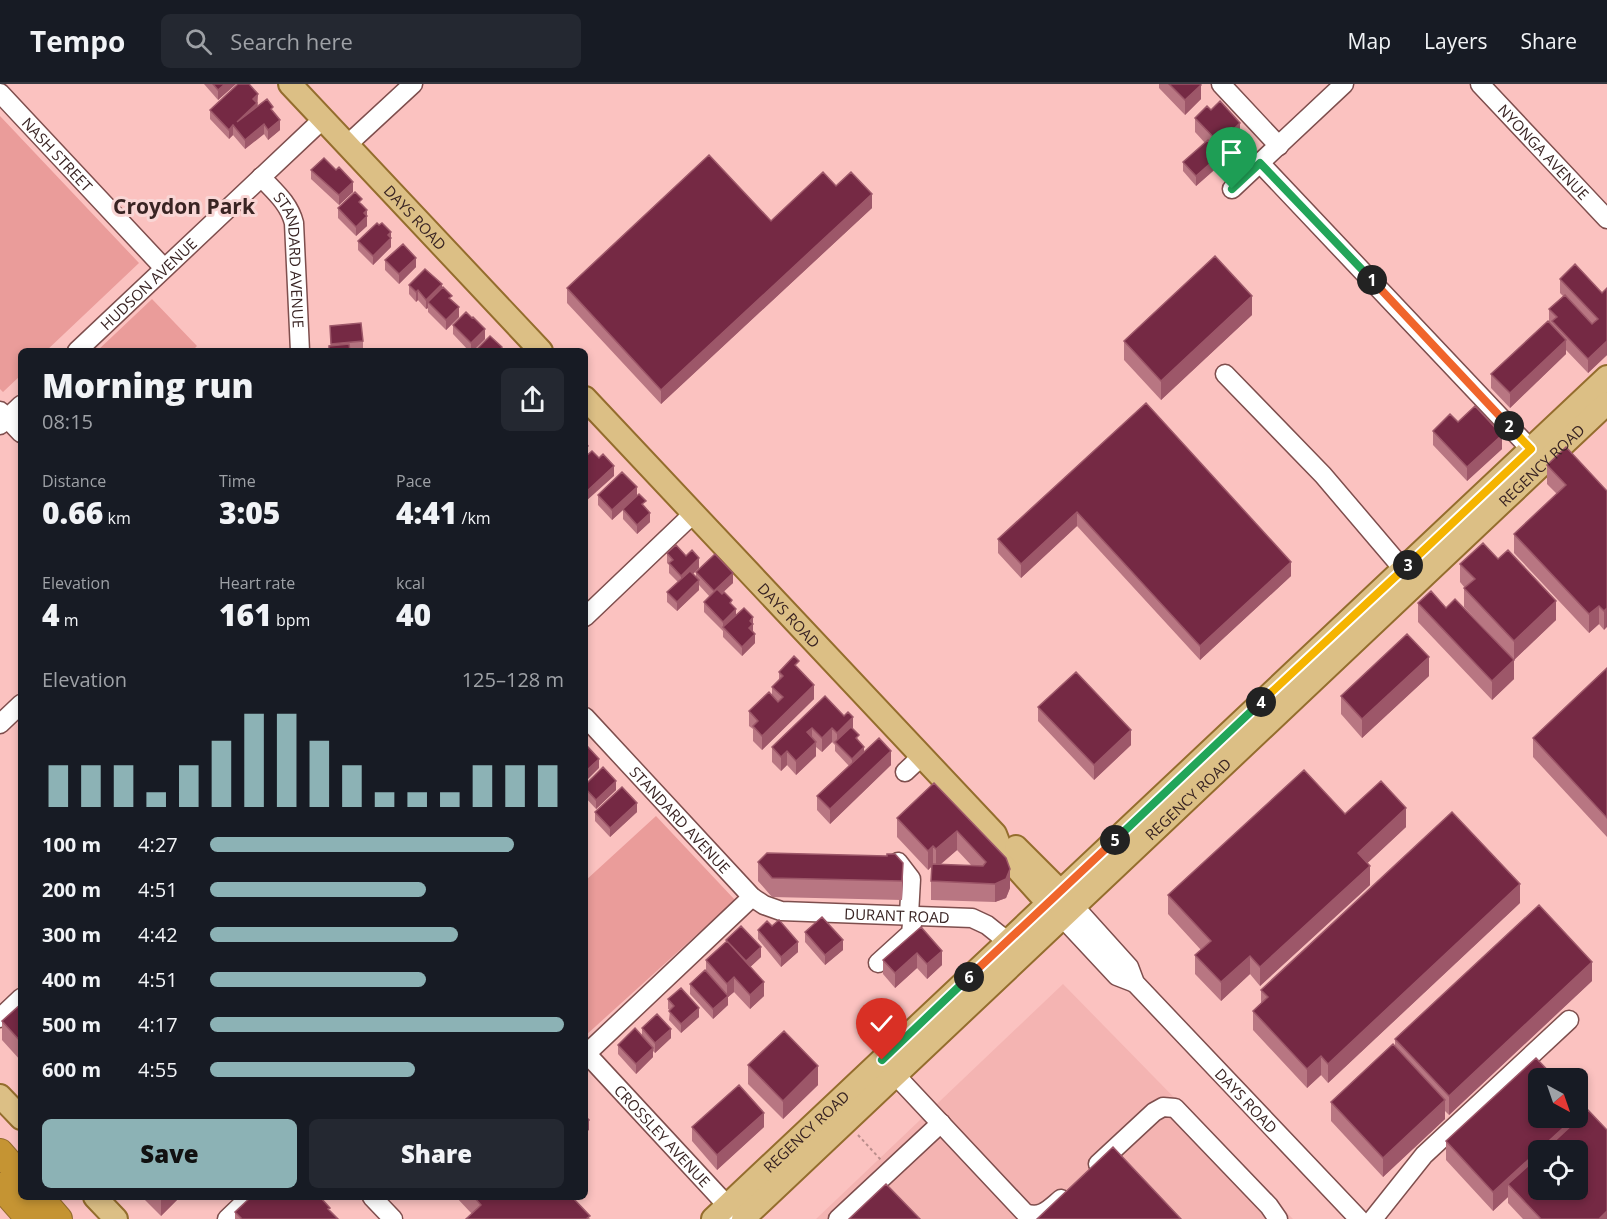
<!DOCTYPE html>
<meta charset="utf-8">
<style>
:root{--surface:#171b24;--page:#242831;--text:#f1f3f6;--muted:#9ea1a6;--line:#363941;--accent:#8cb2b5}
body{margin:0;font-family:"Open Sans",sans-serif;background:var(--page);color:var(--text);height:100vh;display:flex;flex-direction:column;font-size:22px;white-space:nowrap}
*{box-sizing:border-box;margin:0}
p{font-size:20px;color:var(--muted)}
.icon{flex:none;width:33px;height:33px;fill:none;stroke:currentColor;stroke-width:2;stroke-linecap:round;stroke-linejoin:round}
.map{position:relative;flex:1;overflow:hidden}
.sheet{position:absolute;left:18px;top:264px;width:570px;height:852px;display:flex;flex-direction:column;background:var(--surface);border-radius:9px;box-shadow:0 3px 9px #0003}
.sheet>*{flex:none}
.needle{width:39px;rotate:140deg}
.tools{position:absolute;left:1528px;top:984px;display:grid;gap:12px}
.tools a{display:grid;place-items:center;width:60px;height:60px;border-radius:9px;background:var(--surface);box-shadow:0 3px 9px #0003;font-size:30px}
.pin{position:absolute;display:grid;place-items:center;width:51px;height:51px;color:#fff;margin:-62px -26px;border-radius:50% 50% 50% 0;rotate:-45deg;box-shadow:0 0 6px #0007}
.pin .icon{rotate:45deg}
.km{position:absolute;width:30px;height:30px;margin:-15px;border-radius:50%;background:#222;color:#fff;font-size:16px;line-height:30px;text-align:center}
.round{display:grid;place-items:center;flex:none;width:63px;height:63px;border-radius:9px;background:var(--page)}
.headline{display:flex;align-items:center;justify-content:space-between;height:102px;padding:0 24px}
h1{font-size:33px;font-weight:800;line-height:45px}
.stats{display:grid;grid-template-columns:repeat(3,1fr);gap:9px;height:102px;padding:6px 24px}
.stats div{display:grid;align-content:center}
.stats b{font-size:30px;font-weight:800}
.stats small{font-size:16px;font-weight:400}
.stats p{font-size:16px}
.chart{height:168px;padding:12px 24px}
.chart p{display:flex;justify-content:space-between}
.chart svg{width:100%;height:108px;margin-top:6px;stroke:var(--accent);stroke-width:6}
.primary-button{display:flex;gap:12px;margin-top:auto;padding:12px 24px}
.primary-button a{flex:1;height:69px;border-radius:9px;background:var(--accent);color:#111;font-size:24px;font-weight:800;line-height:69px;text-align:center}
.primary-button a+a{background:var(--page);color:var(--text)}
ul{padding:0 24px;list-style:none;font-size:20px}
li{display:grid;grid-template-columns:96px 72px 1fr;align-items:center;height:45px}
li i{height:15px;border-radius:8px;background:var(--accent)}
header{display:flex;align-items:center;gap:36px;box-sizing:border-box;height:84px;padding:0 30px;background:var(--surface);border-bottom:2px solid var(--line)}
header strong{font-size:28px}
nav{display:flex;gap:33px;margin-inline-start:auto;font-size:21px}
.search{width:420px;height:54px;background:var(--page);display:flex;align-items:center;gap:15px;box-sizing:border-box;padding:0 21px;border-radius:9px;color:var(--muted);font-size:22px}
.map>svg:first-child{display:block}
.built{fill:#f4b4b2}
.green{fill:#ea9c9a}
.lines{fill:none;stroke-linecap:round;stroke-linejoin:round}
.minor-casing{stroke:#7e4e4d;stroke-width:21}
.major-casing{stroke:#946d2d;stroke-width:26}
.highway-casing{stroke:#946d2d;stroke-width:28}
.path{stroke:#ba8d8b;stroke-width:2;stroke-dasharray:3 3;stroke-linecap:butt}
.minor{stroke:#fff;stroke-width:18}
.major{stroke:#dcbf85;stroke-width:22}
.highway{stroke:#c59433;stroke-width:26}
.wall{fill:#b87682;fill-rule:evenodd}
.shaded-wall{fill:#9d5769}
.building{fill:#752944;stroke:#9d5769;stroke-width:1.5}
.split-1-casing{stroke:#fff;stroke-width:12}
.split-2-casing{stroke:#fff;stroke-width:12}
.split-3-casing{stroke:#fff;stroke-width:12}
.split-4-casing{stroke:#fff;stroke-width:12}
.split-5-casing{stroke:#fff;stroke-width:12}
.split-6-casing{stroke:#fff;stroke-width:12}
.split-7-casing{stroke:#fff;stroke-width:12}
.split-1{stroke:#22a559;stroke-width:8}
.split-2{stroke:#f0652b;stroke-width:8}
.split-3{stroke:#f5b400;stroke-width:8}
.split-4{stroke:#f5b400;stroke-width:8}
.split-5{stroke:#22a559;stroke-width:8}
.split-6{stroke:#f0652b;stroke-width:8}
.split-7{stroke:#22a559;stroke-width:8}
.labels{text-anchor:middle;dominant-baseline:central;stroke-width:6;stroke-linejoin:round;paint-order:stroke}
.street-label{font-size:15px;fill:#392423;stroke:#f9d6d5}
.district-label{font-size:21px;font-weight:bold;fill:#392423;stroke:#f9d6d5}
</style>
<header>
<strong>Tempo</strong>
<div class="search"><svg class="icon" aria-label="search" viewBox="0 0 24 24"><circle cx="10" cy="10" r="6"/><path d="M15 15l6 6"/></svg>Search here</div>
<nav><a>Map</a><a>Layers</a><a>Share</a></nav>
</header>
<div class="map">
<svg width="1607" height="1135" viewBox="0 0 1607 1135">
<rect width="100%" height="100%" fill="#fbc2c0"/>
<path class="built" d="M1063,900L1293,1135H816Z"/>
<path class="green" d="M0,32L139,179L46,267H21V291L3,308L0,305Z
M152,215L197,262L192,267H97Z
M656,732L735,816L585,952V797Z"/>
<g class="lines">
<defs>
<g id="minor">
<path d="M1221,0L1279,62"/>
<path id="s1" d="M1480,0L1607,135"/>
<path id="s2" d="M0,9L164,184"/>
<path d="M347,61L413,0"/>
<path d="M1260,79L1539,374"/>
<path id="s3" d="M261,93C274,107 289,119 294,139L300,267"/>
<path d="M1232,105L1344,0"/>
<path id="s4" d="M77,267L323,35"/>
<path d="M1225,290L1323,391L1403,485"/>
<path d="M0,327L21,349"/>
<path d="M0,341L21,321"/>
<path d="M585,533L694,429"/>
<path id="s5" d="M585,633L752,813L764,821L781,827L972,834L987,841L1007,857"/>
<path d="M0,640L21,620"/>
<path d="M905,688L922,672"/>
<path d="M898,778L911,795L909,831"/>
<path id="s6" d="M1074,822L1129,883L1135,899L1359,1135"/>
<path d="M1062,833L1117,892L1135,899"/>
<path d="M878,879L911,849L913,831"/>
<path d="M0,934L21,914"/>
<path id="s7" d="M585,968L737,1132"/>
<path d="M585,971L752,813"/>
<path d="M886,981L1025,1129C1041,1135 1049,1125 1061,1115"/>
<path d="M1098,1080L1154,1028L1163,1023L1175,1024L1269,1122L1278,1135"/>
<path d="M372,1113L393,1135"/>
<path d="M227,1135L250,1113"/>
<path d="M838,1135L941,1039"/>
<path d="M1373,1135L1424,1071L1569,936"/>
</g>
<g id="major">
<path id="s8" d="M290,0L541,267"/>
<path id="s9" d="M585,314L995,750L1002,768L1056,828"/>
<path d="M1016,763L1069,816"/>
<path d="M0,1012L21,1034"/>
<path d="M95,1113L116,1135"/>
<path id="s10" d="M713,1135L1607,293"/>
<path id="s11" d="M743,1135L1607,319"/>
</g>
<path id="highway" d="M0,1068L21,1092
M0,1102L29,1135
M40,1113L59,1135"/>
</defs>
<use href="#minor" class="minor-casing"/>
<use href="#major" class="major-casing"/>
<use href="#highway" class="highway-casing"/>
<path class="path" d="M858,1051L881,1076"/>
<use href="#minor" class="minor"/>
<use href="#major" class="major"/>
<use href="#highway" class="highway"/>
</g>
<path class="wall" d="M204,0H236L218,16Z
M1159,0H1200L1201,15L1185,31L1159,4Z
M258,20L257,23L273,28L280,46L268,56L264,50L245,65L233,51L229,55L210,35V26Z
M1195,34L1240,53L1221,71V80L1196,102L1183,87V78L1205,59L1195,48Z
M311,86H336L353,108L339,121L311,95Z
M836,102L872,124L661,320L567,219V204L771,137Z
M362,120L367,126V142L356,152L338,134V124Z
M379,141L391,148V163L373,181L358,166V157Z
M385,176L416,183L399,200L385,186Z
M1560,195L1602,209L1607,204V271L1588,289L1566,266V270L1510,324L1491,304V290L1549,238V225L1563,212L1560,209Z
M409,201L442,204L452,217L459,233L446,246L428,228V224L426,225L418,216L416,218L409,210Z
M1252,231L1161,316L1124,276V257Z
M453,241L485,255L473,267H469L453,250Z
M330,242L363,257V266L329,267L331,262Z
M1146,319L1291,492L1200,576L1077,442L1021,494L998,469V455Z
M1458,338L1502,365L1467,397L1433,361V347Z
M1547,381L1607,407L1604,546L1599,540L1589,549L1514,469V450L1557,410L1547,400Z
M598,411L637,413L646,424L650,438L637,450L623,435V426L612,436L598,421Z
M667,469L686,472L699,484L693,490L696,493V488L733,499L721,509L732,521L736,531L753,543V547L755,559L742,572L723,553V547L704,528V518L710,513L699,501V506L677,527L667,518V508L678,498L669,489V481L667,479Z
M1460,480L1556,536L1514,576L1464,523V504H1465L1460,498Z
M1418,519L1514,595L1492,616L1418,538Z
M1607,584V753L1533,673V654Z
M799,585L814,615L762,666L753,657V645L749,642V627L772,612V603L779,596V588Z
M1429,592L1362,654L1341,630V612Z
M825,612L853,645L864,668L891,681L830,740L817,726V712L849,682L835,667V661L832,658L822,668L816,663V672L796,691L787,681L781,687L772,678V663Z
M1038,623L1131,661L1094,696L1038,637Z
M934,699L1010,804L1006,814L995,818L931,816V783L928,786L897,753V734ZM957,766L971,781H940Z
M585,701L616,706L596,725L585,713Z
M595,728H637L610,753L595,737Z
M1345,730L1406,743L1367,779L1370,801L1260,902L1250,890L1221,917L1195,890V871L1201,866L1168,830V811Z
M758,778L903,779L902,816L772,813L758,797Z
M1520,819L1328,999L1321,991L1307,1004L1253,946V927L1261,919V906Z
M772,842L798,868L781,883L758,855V846Z
M921,843L942,881L927,895L917,884L895,904L883,890V876Z
M805,848L843,866L825,881L805,858Z
M726,856L761,873L750,883L764,912L750,925L734,908L728,913V921L713,935L690,910V900L706,887V876L726,858Z
M1592,897L1449,1031L1445,1027V1035L1383,1093L1331,1037V1018L1395,963V955Z
M668,915L699,933L681,949L669,936L670,926L668,925Z
M21,920V977L2,956V937Z
M642,944L671,954L655,969L653,967V973L636,990L618,970V961L642,951Z
M748,981L818,1001L783,1035L748,1000Z
M1583,1031L1607,1135H1523L1508,1119V1113L1493,1127L1446,1076V1057Z
M692,1043H764L717,1086L692,1057Z
M142,1113H180L161,1132Z
M456,1113H572L590,1135L472,1130Z
M330,1127L338,1135H235V1128Z"/>
<path class="shaded-wall" d="M225,0H236L218,16V6Z
M1201,1V15L1185,31V16Z
M258,10L257,29L237,45L253,15Z
M280,36V46L268,56V46Z
M1240,39V53L1221,71V80L1196,102V92L1219,72V59Z
M264,40V50L245,65V56Z
M233,41V51L229,55V46Z
M353,98V108L339,121V111Z
M872,110V124L661,320V306Z
M367,126V142L356,152V143L364,129Z
M391,148V163L373,181V172Z
M416,174V183L399,200V190Z
M442,200V210L428,218V224L426,225V216Z
M418,206V216L416,218V208Z
M1252,212V231L1161,316V297Z
M459,223V233L446,246V236Z
M485,245V255L473,267H471V259Z
M1566,256V270L1510,324V309Z
M1607,257V271L1588,289V275Z
M1502,351V365L1467,397V383Z
M588,362V372L585,375V365Z
M614,382V392L585,418V409Z
M637,403V413L612,436V426Z
M1077,428V442L1021,494V480Z
M650,429V438L637,450V441Z
M699,474V484L681,501V492Z
M1291,478V492L1200,576V562Z
M733,489V499L714,517V507Z
M699,496V506L677,527V518Z
M1556,517V536L1514,576V557Z
M1599,522V540L1589,549V530Z
M1607,524V543L1604,546V527Z
M736,525V535L723,543V548V538Z
M753,533V550L749,553L750,537Z
M755,550V559L742,572V563Z
M1429,573V592L1362,654V635Z
M1514,576V595L1492,616V597Z
M814,601V615L762,666V652Z
M853,633V647L837,660V649Z
M812,644V658L807,648Z
M832,644V658L822,668V654Z
M1131,646V661L1094,696V681Z
M816,658V672L796,691V677Z
M864,663V673L852,685V675Z
M787,667V681L781,687V673Z
M891,667V681L830,740V725Z
M599,675V684L585,698V688Z
M616,697V706L596,725V716Z
M637,719V728L610,753V744Z
M1406,724V743L1358,788V769Z
M957,747V766L936,784V765Z
M933,762V781L928,786V767Z
M903,779V798L902,816V797Z
M1370,782V801L1260,902V883Z
M1010,785V804L1006,814L995,818V800Z
M1520,800V819L1328,999V980Z
M843,856V866L825,881V871Z
M798,858V868L781,883V873Z
M761,863V873L746,887V877Z
M942,867V881L927,895V880Z
M917,869V884L895,904V889Z
M1250,872V890L1221,917V898Z
M1592,878V897L1449,1031V1012Z
M734,893V908L728,913V921L713,935V925L727,913V900Z
M764,898V912L750,925V911Z
M699,924V933L681,949V940Z
M671,945V954L655,969V959Z
M653,964V973L636,990V980Z
M1321,972V991L1307,1004V985Z
M818,982V1001L783,1035V1017Z
M1445,1016V1035L1383,1093V1074Z
M1583,1025V1043L1558,1066H1539V1084L1508,1100V1113L1493,1127V1108L1574,1034H1578V1029Z
M764,1029V1043L717,1086V1071Z
M589,1036V1046L585,1049V1040Z
M161,1113H180L161,1132Z
M1607,1127V1135H1599Z"/>
<path class="building" d="M213,0H225L218,6Z
M238,0H249L258,10L253,15L257,19L237,38L267,15L273,23L271,25L280,36L268,46L264,40L245,56L233,41L229,46L210,26Z
M1169,0H1200L1201,1L1185,16Z
M1220,17L1240,39L1219,59L1195,34L1207,22L1211,26Z
M1208,56L1221,70L1196,92L1183,78Z
M709,71L771,137L823,88L836,102L851,88L872,110L661,306L567,204Z
M324,74L336,86L339,83L353,98L339,111L311,86Z
M355,108L362,115L359,118L367,126L364,129L367,132L356,143L338,124Z
M377,139L379,141L382,139L391,148L388,151L391,154L373,172L358,157Z
M403,160L416,174L399,190L385,176Z
M1215,172L1252,212L1161,297L1124,257Z
M1575,180L1602,209L1607,204V257L1588,275L1552,237L1557,233L1549,225L1565,211L1592,240L1598,235L1560,195Z
M425,185L442,200L426,216L418,206L416,208L409,201Z
M443,203L452,212L449,214L459,223L446,236L428,218Z
M466,228L472,234L473,233L485,245L471,259L453,241Z
M1548,237L1566,256L1510,309L1491,290Z
M361,239L363,257L331,260L330,242Z
M490,252L502,263L500,266L501,267H475Z
M349,260L350,267H329V262Z
M1146,319L1291,478L1200,562L1077,428L1021,480L998,455Z
M1475,322L1502,351L1467,383L1433,347L1450,330L1458,338Z
M585,358L588,362L585,365Z
M1566,363L1607,407V524L1604,527L1599,522L1589,530L1514,450L1566,401L1547,381Z
M592,367L599,374L603,370L614,382L585,409V373Z
M622,388L637,403L612,426L598,411Z
M639,410L646,417L642,420L650,429L637,441L623,425Z
M1483,459L1498,475L1508,466L1556,517L1514,557L1464,504L1475,495L1460,480Z
M676,461L686,472L692,466L699,474L681,492L669,479L673,476L667,469Z
M715,470L733,489L714,507L696,488Z
M690,487L699,496L677,518L667,508Z
M717,505L722,510L724,508L732,516L730,519L736,525L723,538L704,518Z
M1431,507L1446,524L1455,515L1514,576L1492,597L1418,519Z
M744,524L753,533L750,537L753,540L749,544L755,550L742,563L723,543Z
M1407,550L1429,573L1362,635L1341,612Z
M794,572L799,577L795,581L814,601L762,652L753,642L758,637L749,627L769,608L778,618L783,613L772,603L783,592L779,588Z
M1607,584V734L1533,654Z
M1076,588L1131,646L1094,681L1038,623Z
M825,612L844,632L848,628L853,633L837,649L832,644L822,654L812,644L807,648L816,658L796,677L787,667L781,673L772,663Z
M851,643L859,651L856,654L864,663L852,675L835,658Z
M879,654L891,667L830,725L817,712Z
M588,663L599,675L585,688V665Z
M603,683L616,697L596,716L585,704V701Z
M1304,686L1345,730L1381,697L1406,724L1358,769L1370,782L1260,883L1250,872L1221,898L1195,871L1211,857L1168,811Z
M934,699L1006,774L1010,785L1006,795L995,800L931,797L932,780L983,782L986,778L957,747L936,765L933,762L928,767L897,734Z
M622,703L637,719L610,744L595,728Z
M1452,728L1520,800L1328,980L1321,972L1307,985L1253,927L1268,913L1261,906Z
M767,769L887,772V770H895L903,779L902,797L772,794L758,778Z
M1539,821L1592,878L1449,1012L1395,955Z
M822,833L843,856L825,871L805,848Z
M779,836L798,858L781,873L758,846L767,837L772,842Z
M741,842L761,863L746,877L726,856Z
M921,843L942,867L927,880L917,869L895,889L883,876Z
M727,857L764,898L750,911L734,893L727,900L706,876Z
M705,886L728,912L713,925L690,900Z
M681,904L699,924L681,940L669,927L674,922L668,915Z
M21,920V958L2,937Z
M657,930L671,945L655,959L642,944Z
M635,944L653,964L636,980L618,961Z
M784,947L818,982L783,1017L748,981Z
M1393,960L1445,1016L1383,1074L1331,1018Z
M1536,974L1555,994H1539V1034H1574L1493,1108L1446,1057Z
M739,1001L764,1029L717,1071L692,1043Z
M1578,1019L1583,1025L1578,1029Z
M1588,1026L1607,1046V1127L1599,1135H1541L1508,1100L1539,1072V1106H1578V1066H1545Z
M585,1032L589,1036L585,1040Z
M1113,1063L1181,1135H1037Z
M886,1100L920,1135H849Z
M251,1113H320L330,1124L328,1125L338,1135H242L235,1128Z
M474,1113H572L590,1132L586,1135H466L481,1121Z"/>
<g class="lines">
<defs>
<path id="split-1" d="M1232,105L1260,79L1372,196"/>
<path id="split-2" d="M1372,196L1509,342"/>
<path id="split-3" d="M1408,481L1531,365L1509,342"/>
<path id="split-4" d="M1261,618L1408,481"/>
<path id="split-5" d="M1115,756L1261,618"/>
<path id="split-6" d="M969,893L1115,756"/>
<path id="split-7" d="M882,976L969,893"/>
</defs>
<use href="#split-1" class="split-1-casing"/>
<use href="#split-2" class="split-2-casing"/>
<use href="#split-3" class="split-3-casing"/>
<use href="#split-4" class="split-4-casing"/>
<use href="#split-5" class="split-5-casing"/>
<use href="#split-6" class="split-6-casing"/>
<use href="#split-7" class="split-7-casing"/>
<use href="#split-1" class="split-1"/>
<use href="#split-2" class="split-2"/>
<use href="#split-3" class="split-3"/>
<use href="#split-4" class="split-4"/>
<use href="#split-5" class="split-5"/>
<use href="#split-6" class="split-6"/>
<use href="#split-7" class="split-7"/>
</g>
<g class="labels">
<g class="street-label">
<text stroke="none"><textPath href="#s1" startOffset="93">NYONGA AVENUE</textPath></text>
<text stroke="none"><textPath href="#s2" startOffset="84">NASH STREET</textPath></text>
<text stroke="none"><textPath href="#s8" startOffset="183">DAYS ROAD</textPath></text>
<text stroke="none"><textPath href="#s3" startOffset="93">STANDARD AVENUE</textPath></text>
<text stroke="none"><textPath href="#s4" startOffset="98">HUDSON AVENUE</textPath></text>
<text stroke="none"><textPath href="#s11" startOffset="1098">REGENCY ROAD</textPath></text>
<text stroke="none"><textPath href="#s9" startOffset="298">DAYS ROAD</textPath></text>
<text stroke="none"><textPath href="#s11" startOffset="612">REGENCY ROAD</textPath></text>
<text stroke="none"><textPath href="#s5" startOffset="140">STANDARD AVENUE</textPath></text>
<text stroke="none"><textPath href="#s5" startOffset="394">DURANT ROAD</textPath></text>
<text stroke="none"><textPath href="#s6" startOffset="261">DAYS ROAD</textPath></text>
<text stroke="none"><textPath href="#s10" startOffset="128">REGENCY ROAD</textPath></text>
<text stroke="none"><textPath href="#s7" startOffset="114">CROSSLEY AVENUE</textPath></text>
</g>
<g class="district-label">
<text x="184" y="122">Croydon Park</text>
</g>
</g>
</svg>
<div class="tools">
<a><svg class="needle" viewBox="-14 -14 28 28"><path d="M0-13l5 13h-10z" fill="#e53935"/><path d="M0 13l5-13h-10z" fill="#9ea1a6"/></svg></a>
<a><svg class="icon" aria-label="locate" viewBox="0 0 24 24"><circle cx="12" cy="12" r="6"/><path d="M12 2v4M12 18v4M2 12h4M18 12h4"/></svg></a>
</div>
<div class="pin" style="left:1232px;top:105px;background:#1e9e55"><svg class="icon" aria-label="arrive" viewBox="0 0 24 24"><path d="M6 21V4h12l-3 4 3 4H6"/></svg></div>
<div class="pin" style="left:882px;top:976px;background:#d93025"><svg class="icon" aria-label="check" viewBox="0 0 24 24"><path d="M5 12l5 5 9-10"/></svg></div>
<b class="km" style="left:1372px;top:196px">1</b>
<b class="km" style="left:1509px;top:342px">2</b>
<b class="km" style="left:1408px;top:481px">3</b>
<b class="km" style="left:1261px;top:618px">4</b>
<b class="km" style="left:1115px;top:756px">5</b>
<b class="km" style="left:969px;top:893px">6</b>
<section class="sheet">
<div class="headline"><div><h1>Morning run</h1><p>08:15</p></div><a class="round"><svg class="icon" aria-label="share" viewBox="0 0 24 24"><path d="M12 15V3M7 8l5-5 5 5M5 13v7h14v-7"/></svg></a></div>
<div class="stats">
<div><p>Distance</p><b>0.66<small> km</small></b></div>
<div><p>Time</p><b>3:05</b></div>
<div><p>Pace</p><b>4:41<small> /km</small></b></div>
</div>
<div class="stats">
<div><p>Elevation</p><b>4<small> m</small></b></div>
<div><p>Heart rate</p><b>161<small> bpm</small></b></div>
<div><p>kcal</p><b>40</b></div>
</div>
<div class="chart"><p><span>Elevation</span>125–128 m</p>
<svg viewBox="0 0 160 44" preserveAspectRatio="none"><path d="M5 44V27M15 44V27M25 44V27M35 44V38M45 44V27M55 44V17M65 44V6M75 44V6M85 44V17M95 44V27M105 44V38M115 44V38M125 44V38M135 44V27M145 44V27M155 44V27"/></svg>
</div>
<ul>
<li><b>100 m</b>4:27<i style="width:86%"></i></li>
<li><b>200 m</b>4:51<i style="width:61%"></i></li>
<li><b>300 m</b>4:42<i style="width:70%"></i></li>
<li><b>400 m</b>4:51<i style="width:61%"></i></li>
<li><b>500 m</b>4:17<i style="width:100%"></i></li>
<li><b>600 m</b>4:55<i style="width:58%"></i></li>
</ul>
<div class="primary-button"><a>Save</a><a>Share</a></div>
</section>
</div>
